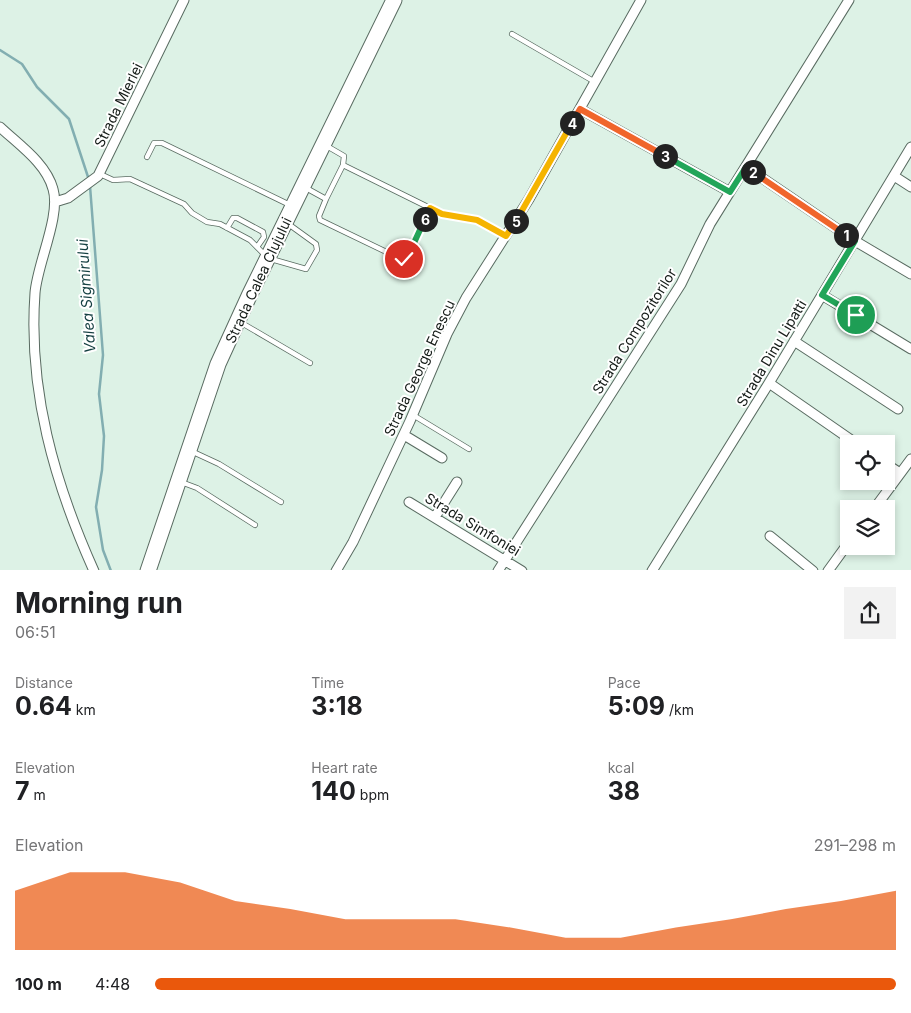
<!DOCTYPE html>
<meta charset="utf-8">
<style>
:root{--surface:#fff;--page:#f2f2f2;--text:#202124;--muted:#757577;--accent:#ea580c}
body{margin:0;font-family:Inter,sans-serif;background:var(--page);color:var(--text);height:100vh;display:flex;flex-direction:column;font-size:19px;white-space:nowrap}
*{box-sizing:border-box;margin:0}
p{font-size:16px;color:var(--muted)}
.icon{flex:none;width:28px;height:28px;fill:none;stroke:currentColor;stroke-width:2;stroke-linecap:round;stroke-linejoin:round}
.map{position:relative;height:570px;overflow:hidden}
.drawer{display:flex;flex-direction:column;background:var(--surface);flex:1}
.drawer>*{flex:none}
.buttons{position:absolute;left:840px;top:435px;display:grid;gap:10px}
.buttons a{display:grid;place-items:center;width:55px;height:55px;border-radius:0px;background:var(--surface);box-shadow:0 2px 8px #0003;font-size:25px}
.pin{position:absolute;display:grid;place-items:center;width:42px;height:42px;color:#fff;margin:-21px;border:2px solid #fff;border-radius:50%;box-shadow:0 1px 5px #0007}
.km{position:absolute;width:25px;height:25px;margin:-12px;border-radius:50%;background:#222;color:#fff;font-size:14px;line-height:25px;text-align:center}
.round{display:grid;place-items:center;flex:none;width:52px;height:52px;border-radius:0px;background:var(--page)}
.summary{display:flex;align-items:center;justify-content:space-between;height:85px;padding:0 15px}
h1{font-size:28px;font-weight:700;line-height:38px}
.figures{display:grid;grid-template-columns:repeat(3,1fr);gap:8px;height:85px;padding:5px 15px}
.figures div{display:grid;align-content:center}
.figures b{font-size:25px;font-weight:700}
.figures small{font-size:14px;font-weight:400}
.figures p{font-size:14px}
.chart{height:140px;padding:10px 15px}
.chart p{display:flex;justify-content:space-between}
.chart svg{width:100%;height:90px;margin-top:5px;fill:var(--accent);opacity:.7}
ul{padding:0 15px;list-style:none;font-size:16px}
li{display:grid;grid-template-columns:80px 60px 1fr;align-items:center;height:38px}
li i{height:12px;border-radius:6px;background:var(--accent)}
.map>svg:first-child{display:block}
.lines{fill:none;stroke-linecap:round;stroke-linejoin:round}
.stream{stroke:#82aeb1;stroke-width:2.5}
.service-casing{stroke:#596b61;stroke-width:6}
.minor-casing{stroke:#596b61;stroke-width:11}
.trunk-casing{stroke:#596b61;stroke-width:17}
.service{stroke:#fff;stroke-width:4.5}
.minor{stroke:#fff;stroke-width:9}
.trunk{stroke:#fff;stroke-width:15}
.split-1-casing{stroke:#fff;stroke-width:10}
.split-2-casing{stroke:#fff;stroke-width:10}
.split-3-casing{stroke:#fff;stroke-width:10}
.split-4-casing{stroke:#fff;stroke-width:10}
.split-5-casing{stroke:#fff;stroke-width:10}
.split-6-casing{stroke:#fff;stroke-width:10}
.split-7-casing{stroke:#fff;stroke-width:10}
.split-1{stroke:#22a559;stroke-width:6}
.split-2{stroke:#f0652b;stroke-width:6}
.split-3{stroke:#22a559;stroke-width:6}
.split-4{stroke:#f0652b;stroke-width:6}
.split-5{stroke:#f5b400;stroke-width:6}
.split-6{stroke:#f5b400;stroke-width:6}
.split-7{stroke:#22a559;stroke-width:6}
.labels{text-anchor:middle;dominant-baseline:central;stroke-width:4;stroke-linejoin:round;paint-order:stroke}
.street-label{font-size:14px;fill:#141b17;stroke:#fff}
.water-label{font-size:15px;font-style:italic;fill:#143f41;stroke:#fff}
</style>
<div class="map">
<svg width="911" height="571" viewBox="0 0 911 571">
<rect width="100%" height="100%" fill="#ddf2e6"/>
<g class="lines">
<path class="stream" d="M0,50L22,64L37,87L69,119L89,180
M90,186L103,355L99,394L104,436L102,470L96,507L103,550L111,571"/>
<defs>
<path id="service" d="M512,34L595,82
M147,157L154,143H162L290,205
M100,174L113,180L130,179L184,204L192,213L207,222L220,224L250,240L265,255
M306,188L326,199L343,165L344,156L325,145
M326,199L319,216L320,220L401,259L407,258L430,208L343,165
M430,208L442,214L477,220L505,236
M227,228L233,218H237L263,232L264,237L257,247
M271,259L306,269L317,250L316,244L287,223
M240,322L310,363
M413,415L469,449
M191,451L219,464L281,502
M181,482L197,488L255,525"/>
<path id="minor" d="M580,109L730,192
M0,127C19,145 46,163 53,189C61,216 37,264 35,293C28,390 54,482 94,571
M746,167L855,241L911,274
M894,176L911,187
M55,202L68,198L98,176L184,0
M822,295L911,349
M794,341L898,409
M769,383L857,444
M404,435L442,458
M886,464L900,473
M409,502L522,571
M874,509L911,459
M435,517L457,482
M770,536L813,571
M336,571L353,542L410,421L447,334L466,298L529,199L641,0
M498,571L681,284L710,224L849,0
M652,571L769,383L911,147
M828,571L849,542"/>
<path id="trunk" d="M148,571L218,364L249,296L394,0"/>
</defs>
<use href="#service" class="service-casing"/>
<use href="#minor" class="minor-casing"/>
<use href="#trunk" class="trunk-casing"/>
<use href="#service" class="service"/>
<use href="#minor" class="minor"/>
<use href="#trunk" class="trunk"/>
</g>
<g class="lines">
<defs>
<path id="split-1" d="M846,235L855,241L822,295L856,315"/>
<path id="split-2" d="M753,172L846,235"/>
<path id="split-3" d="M665,156L730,192L746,167L753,172"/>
<path id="split-4" d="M572,123L580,109L665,156"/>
<path id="split-5" d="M516,221L572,123"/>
<path id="split-6" d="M425,219L430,208L442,214L477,220L506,236L516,221"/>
<path id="split-7" d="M404,259L407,258L425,219"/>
</defs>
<use href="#split-1" class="split-1-casing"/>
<use href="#split-2" class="split-2-casing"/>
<use href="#split-3" class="split-3-casing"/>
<use href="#split-4" class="split-4-casing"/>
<use href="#split-5" class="split-5-casing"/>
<use href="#split-6" class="split-6-casing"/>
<use href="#split-7" class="split-7-casing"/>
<use href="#split-1" class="split-1"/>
<use href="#split-2" class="split-2"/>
<use href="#split-3" class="split-3"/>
<use href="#split-4" class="split-4"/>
<use href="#split-5" class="split-5"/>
<use href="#split-6" class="split-6"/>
<use href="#split-7" class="split-7"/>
</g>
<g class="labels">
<g class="street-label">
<text transform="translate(118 105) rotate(-64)">Strada Mierlei</text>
<text transform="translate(258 280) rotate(-65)">Strada Calea Clujului</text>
<text transform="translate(634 331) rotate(-58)">Strada Compozitorilor</text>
<text transform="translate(771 353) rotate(-59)">Strada Dinu Lipatti</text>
<text transform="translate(419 368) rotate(-65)">Strada George Enescu</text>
<text transform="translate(473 524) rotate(31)">Strada Simfoniei</text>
</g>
<g class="water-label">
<text transform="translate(86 296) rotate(-94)">Valea Sigmirului</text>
</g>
</g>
</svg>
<div class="buttons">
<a><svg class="icon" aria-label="locate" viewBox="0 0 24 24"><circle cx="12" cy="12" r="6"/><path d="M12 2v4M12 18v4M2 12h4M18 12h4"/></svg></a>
<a><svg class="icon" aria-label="layers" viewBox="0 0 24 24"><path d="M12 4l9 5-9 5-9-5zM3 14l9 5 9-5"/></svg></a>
</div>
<div class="pin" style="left:856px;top:315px;background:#1e9e55"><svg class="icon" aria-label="arrive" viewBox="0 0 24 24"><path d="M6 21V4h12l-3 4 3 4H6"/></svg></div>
<div class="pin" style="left:404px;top:259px;background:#d93025"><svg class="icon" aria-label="check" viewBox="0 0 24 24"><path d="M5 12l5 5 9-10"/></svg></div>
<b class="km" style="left:846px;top:235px">1</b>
<b class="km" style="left:753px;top:172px">2</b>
<b class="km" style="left:665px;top:156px">3</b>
<b class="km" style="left:572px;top:123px">4</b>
<b class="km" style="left:516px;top:221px">5</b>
<b class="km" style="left:425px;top:219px">6</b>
</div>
<section class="drawer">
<div class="summary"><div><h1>Morning run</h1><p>06:51</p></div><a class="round"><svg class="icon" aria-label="share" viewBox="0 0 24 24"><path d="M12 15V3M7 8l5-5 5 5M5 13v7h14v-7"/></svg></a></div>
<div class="figures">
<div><p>Distance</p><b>0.64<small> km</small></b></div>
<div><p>Time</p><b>3:18</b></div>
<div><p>Pace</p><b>5:09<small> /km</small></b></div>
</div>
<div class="figures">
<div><p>Elevation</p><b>7<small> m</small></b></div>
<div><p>Heart rate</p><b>140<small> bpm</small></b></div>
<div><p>kcal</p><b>38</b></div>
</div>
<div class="chart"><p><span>Elevation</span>291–298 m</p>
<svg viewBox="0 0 160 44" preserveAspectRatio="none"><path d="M0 44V15L10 6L20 6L30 11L40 20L50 24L60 29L70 29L80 29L90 33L100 38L110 38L120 33L130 29L140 24L150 20L160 15V44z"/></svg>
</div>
<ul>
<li><b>100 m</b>4:48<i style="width:100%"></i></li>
</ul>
</section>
